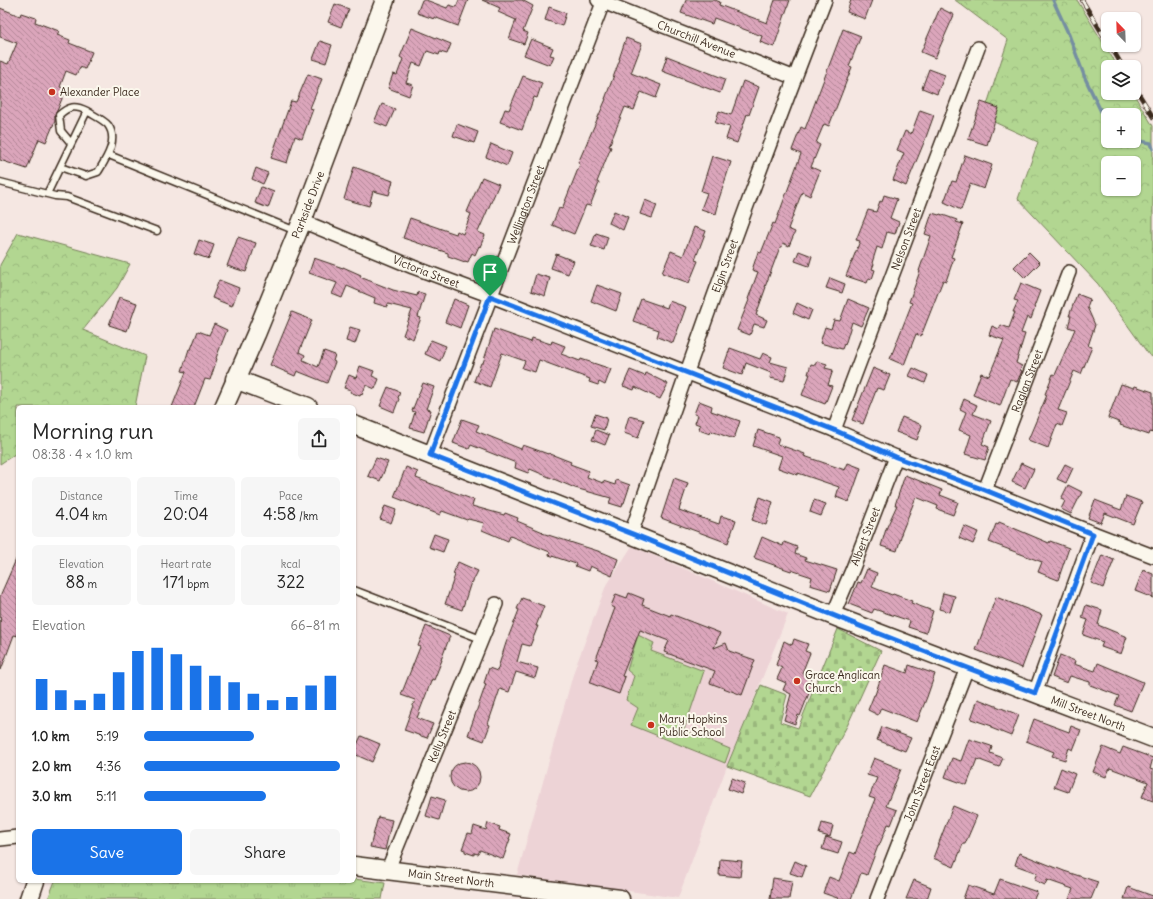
<!DOCTYPE html>
<meta charset="utf-8">
<style>
:root{--surface:#fff;--page:#f6f6f6;--text:#222;--muted:#767676;--accent:#1a73e8}
body{margin:0;font-family:Delius,sans-serif;background:var(--page);color:var(--text);height:100vh;display:flex;flex-direction:column;font-size:15px;white-space:nowrap}
*{box-sizing:border-box;margin:0}
p{font-size:13px;color:var(--muted)}
.icon{flex:none;width:22px;height:22px;fill:none;stroke:currentColor;stroke-width:2;stroke-linecap:round;stroke-linejoin:round}
.map{position:relative;flex:1;overflow:hidden}
.panel{position:absolute;left:16px;top:405px;width:340px;height:478px;display:flex;flex-direction:column;background:var(--surface);border-radius:6px;box-shadow:0 1px 3px #0004}
.panel>*{flex:none}
.needle{width:26px;rotate:337deg}
.tools{position:absolute;left:1101px;top:12px;display:grid;gap:8px}
.tools a{display:grid;place-items:center;width:40px;height:40px;border-radius:6px;background:var(--surface);box-shadow:0 1px 3px #0004;font-size:20px}
.pin{position:absolute;display:grid;place-items:center;width:34px;height:34px;color:#fff;margin:-41px -17px;border-radius:50% 50% 50% 0;rotate:-45deg;box-shadow:0 0 4px #0007}
.pin .icon{rotate:45deg}
.round{display:grid;place-items:center;flex:none;width:42px;height:42px;border-radius:6px;background:var(--page)}
.overview{display:flex;align-items:center;justify-content:space-between;height:68px;padding:0 16px}
h1{font-size:22px;font-weight:600;line-height:30px}
.metrics{display:grid;grid-template-columns:repeat(3,1fr);gap:6px;height:68px;padding:4px 16px}
.metrics div{display:grid;align-content:center;border-radius:6px;background:var(--page);text-align:center}
.metrics b{font-size:17px;font-weight:600}
.metrics small{font-size:11px;font-weight:400}
.metrics p{font-size:11px}
.chart{height:112px;padding:8px 16px}
.chart p{display:flex;justify-content:space-between}
.chart svg{width:100%;height:72px;margin-top:4px;stroke:var(--accent);stroke-width:6}
.button{display:flex;gap:8px;margin-top:auto;padding:8px 16px}
.button a{flex:1;height:46px;border-radius:6px;background:var(--accent);color:#fff;font-size:16px;font-weight:600;line-height:46px;text-align:center}
.button a+a{background:var(--page);color:var(--text)}
ul{padding:0 16px;list-style:none;font-size:13px}
li{display:grid;grid-template-columns:64px 48px 1fr;align-items:center;height:30px}
li i{height:10px;border-radius:5px;background:var(--accent)}
.map>svg:first-child{display:block}
.built{fill:#edd3d6}
.grass{fill:url(#grass-tufts);stroke:#768058}
.forest{fill:url(#forest-crowns);stroke:#768058;fill-rule:evenodd}
.cemetery{fill:url(#cemetery-stones);stroke:#768058}
.lines{fill:none;stroke-linecap:round;stroke-linejoin:round}
.stream{stroke:#748ea1;stroke-width:3.5}
.building{fill:url(#building-back-hatch);stroke:#3b2a1e}
.lane-casing{stroke:#3b2a1e;stroke-width:9}
.street-casing{stroke:#3b2a1e;stroke-width:16}
.secondary-casing{stroke:#3b2a1e;stroke-width:21}
.lane{stroke:#fbf7ec;stroke-width:6}
.street{stroke:#fbf7ec;stroke-width:13}
.secondary{stroke:#fbf7ec;stroke-width:18}
.rail-casing{stroke:#3b2a1e;stroke-width:4.5}
.rail{stroke:#fbf7ec;stroke-width:3;stroke-dasharray:9;stroke-linecap:butt}
.route-casing{stroke:#fff;stroke-width:8}
.route{stroke:#1a73e8;stroke-width:5}
.poi-dot{fill:#c8321e;stroke:#fbf7ec;stroke-width:1.5}
.labels{text-anchor:middle;dominant-baseline:central;stroke-width:4;stroke-linejoin:round;paint-order:stroke}
.street-label{font-size:11px;fill:#3b2a1e;stroke:#fbf7ec}
.poi-label{font-size:11px;fill:#3b2a1e;stroke:#fbf7ec;text-anchor:start}
</style>
<div class="map">
<svg width="1153" height="899" viewBox="0 0 1153 899">
<defs>
<pattern id="grass-tufts" width="24" height="20" patternUnits="userSpaceOnUse"><rect width="24" height="20" fill="#b2d691"/><path d="M3 7l-1-3M5 7V3M7 7l1-3M15 17l-1-3M17 17v-4M19 17l1-3" fill="none" stroke="#9ab87d"/></pattern>
<pattern id="forest-crowns" width="20" height="18" patternUnits="userSpaceOnUse"><rect width="20" height="18" fill="#b2d691"/><path d="M2 6a3 3 0 1 1 6 0M12 15a3 3 0 1 1 6 0" fill="none" stroke="#9ab87d"/></pattern>
<pattern id="cemetery-stones" width="16" height="16" patternUnits="userSpaceOnUse"><rect width="16" height="16" fill="#b2d691"/><path d="M2 7V4a2 2 0 0 1 4 0v3zM10 15v-3a2 2 0 0 1 4 0v3z" fill="#9ab87d"/></pattern>
<pattern id="building-back-hatch" width="6" height="6" patternUnits="userSpaceOnUse"><rect width="6" height="6" fill="#dba5bb"/><path d="M-1 5l2 2M0 0l6 6M5-1l2 2" fill="none" stroke="#b38797"/></pattern>
</defs>
<rect width="100%" height="100%" fill="#f5e7e2"/>
<filter id="ink" filterUnits="userSpaceOnUse"><feTurbulence type="fractalNoise" baseFrequency=".025" numOctaves="2"/><feDisplacementMap in="SourceGraphic" scale="8" xChannelSelector="R" yChannelSelector="G"/><feConvolveMatrix kernelMatrix="1 2 1 2 8 2 1 2 1" color-interpolation-filters="sRGB"/></filter>
<g filter="url(#ink)">
<path class="built" d="M632,546L788,614L727,766L678,898L517,875L574,671L605,588Z"/>
<path class="grass" d="M638,635L654,643L651,651L704,671L684,730L730,749L725,763L631,725L638,708L626,700L634,676L627,670Z
M354,879L385,883L382,899H48L55,881H354Z"/>
<path class="forest" d="M955,0H1077L1118,67H1108V93H1133L1153,126V357L1149,355L1098,284L1018,199L1038,142L983,117L1008,40ZM1108,115H1134V141H1108ZM1108,163H1134V189H1108Z
M18,233L130,264L117,288L83,330L145,356L135,407H18V452L0,464V265Z"/>
<path class="cemetery" d="M838,629L881,651L848,724L810,796L727,766L761,685L787,695L780,722L798,728Z"/>
<g class="lines">
<path class="stream" d="M1053,0L1069,35L1085,78L1108,126
M1134,140L1151,143L1153,149"/>
</g>
<path class="building" d="M422,0H426L447,8L449,5L456,7L459,0H468L458,26L434,17V19L417,13Z
M482,0H522L533,6L523,31L528,33L524,44L509,39L516,20L498,12L500,8Z
M686,0H715L720,2L719,5L767,23L775,0H790L774,47L760,42L762,36L714,18L712,24L681,13Z
M851,0H872L865,19L847,12Z
M335,4L349,9L341,27L328,22Z
M549,7L566,13L562,26L545,20Z
M0,8L20,16L21,13L36,18L35,22L59,31L57,35L70,40L69,43L92,52L85,69L80,67L76,75L66,71L60,87L66,89L57,111L55,114V121L46,142L39,139L27,169L0,160V61L8,64L17,43L0,37Z
M940,8L954,15L935,58L921,52Z
M412,28L451,44L447,54L440,52L439,55L427,51L421,66L413,63L406,83L413,85L409,96L388,88L393,74L397,75L403,59L400,57Z
M843,29L861,36L849,66L852,67L829,126L824,124L816,143L820,145L811,167L820,171L810,196L802,192L788,229L795,232L789,246L783,243L782,247H780L765,287H766L756,315L767,320L764,327L754,324L750,335L737,330L749,300L748,299L758,272L752,270L758,252L761,253L773,223L775,224L801,154L792,150L801,127L805,129Z
M626,38L642,44L631,73L661,85L656,98L641,92L634,110L625,107L609,146L611,147L597,182L599,183L590,206L586,205L574,234L552,225L559,208L562,209L580,164L578,163L606,99H605L620,59H619Z
M531,39L553,48L550,55L554,56L550,65L524,55Z
M320,41L332,45L326,63L313,59Z
M667,56L725,79L720,93L662,71Z
M929,69L945,75L937,94L922,88Z
M308,74L322,79L310,108L313,109L302,139L295,136L287,163L271,158L291,101L296,102Z
M523,76L542,83L537,98L534,97L522,130L500,122L505,109L509,110Z
M743,81L759,87L749,115L747,114L737,143L726,139L730,127L715,123L719,111L731,115Z
M981,102L999,108L987,145L968,139Z
M382,104L395,109L387,127L374,122Z
M920,110L934,115L925,140L906,186L893,180L904,153L897,150L905,131L911,134Z
M457,124L478,132L474,143L453,136Z
M491,144L512,153L507,166L486,157Z
M965,155L992,165L984,189L970,184L961,210L944,202L952,181L956,182Z
M712,156L731,162L717,205L718,206L716,214L701,209L707,193L701,191Z
M354,167L393,181L389,195L373,191L369,206L344,199Z
M256,168L268,173L263,184L252,179Z
M482,177L499,184L478,232L485,235L480,247L479,246L475,255L472,253L468,262L465,261V262L448,256V253L403,238L410,218L456,234L457,231L463,234L471,214L467,212Z
M261,187L274,192L268,208L255,203Z
M884,195L897,199L890,218L899,222L895,234L887,232L882,249L877,247L872,263L874,264L872,269L875,270L872,279L869,278L867,283L846,276L860,241L856,240L868,210L876,212L880,201L882,202Z
M645,200L657,205L652,218L640,214Z
M614,211L628,217L623,230L609,223Z
M932,213L939,215L940,214L957,220L956,222L963,224L951,257L954,258L946,281L943,280L921,336L916,334L904,365L890,359L912,303L909,302L920,271H919L931,236L925,234Z
M694,227L706,231L695,260L698,261L689,283L662,273L671,251L683,256Z
M596,233L608,237L604,250L591,246Z
M238,237L256,243L246,272L227,266Z
M199,240L214,245L209,259L194,254Z
M799,251L812,256L809,266L795,261Z
M1029,252L1040,263L1025,278L1014,267Z
M556,254L574,261L568,274L551,268Z
M314,258L343,268V267L361,275L360,277L393,290L417,296L418,292L425,294L418,317L421,318L413,339L403,335L412,310L388,304L387,307L374,303L375,298L347,286L342,298L332,294L337,283L309,273Z
M536,274L550,278L545,296L531,291Z
M830,278L845,284L842,293L826,288Z
M219,280L239,288L232,306L212,298Z
M1021,283L1040,291L1034,307L1035,308L1031,319L1027,317L1021,333L1025,334L1016,363L1022,366L1020,370L1022,371L1017,382L1010,379L1000,406L973,395L981,373L989,376L1004,340L989,335L992,326L999,329L1001,325L1009,328L1015,312H1013L1018,301L1014,300Z
M597,285L622,294L616,311L591,301Z
M1077,294L1090,299L1087,307L1095,325L1088,346L1092,347L1081,374L1074,371L1058,410L1067,413L1062,426L1057,424L1048,448L1028,440L1047,395L1045,394L1053,374L1055,375L1075,329L1068,327L1071,316H1069Z
M119,297L137,303L127,331L109,325Z
M454,299L468,305L460,328L445,322Z
M641,299L667,308L669,301L686,307L673,343L657,337L659,330L633,321Z
M848,299L869,308L861,326L852,322L845,345L844,344L842,349L820,343L825,327L831,329L834,320L840,321Z
M797,303L812,310L808,320L793,313Z
M292,312L312,320L299,352L305,355L303,360L318,367L324,351L335,355L333,361L335,362L327,383L297,371L295,376L270,365Z
M214,324L227,330L216,358L217,359L210,380L205,379L194,407H172L186,372L182,371L189,349H191L198,331L209,335Z
M350,327L360,330L355,344L346,341Z
M494,329L531,342L532,338L551,344L552,341L565,346L561,354L580,361L581,359L611,369L605,385L599,382L598,385L589,382L590,379L539,360L535,372L522,368L525,361L502,353L490,387L474,381L481,363H483Z
M431,340L446,346L440,361L425,354Z
M730,348L760,359L763,353L772,357L770,362L788,367L784,381L770,378L771,373L746,363L742,375L723,368Z
M817,361L827,364L825,368L833,370L828,385L832,386L825,404L802,395L810,374H808L811,364L815,365Z
M360,366L374,371L372,376L379,379L375,389L366,385L362,395L361,394L360,396L350,392L351,390L344,388L349,375L356,378Z
M873,368L890,375L884,390L877,388L863,424L852,420Z
M913,368L928,375L925,383L909,376Z
M630,370L645,376L646,373L668,384L660,399L635,387L634,390L623,386Z
M423,383L434,387L426,409L431,410L424,432L410,428L415,412L412,411Z
M1121,384L1134,388L1135,386L1153,392V433L1150,432L1149,435L1120,425L1121,423L1108,418Z
M388,387L400,392L398,398L399,399L394,412L380,406Z
M964,399L977,405L973,414L991,421L982,444L989,447L985,460L965,454L971,435L959,430L966,412L960,409Z
M699,401L712,406L711,411L740,421L734,439L711,431L710,434L699,430L700,425L695,423L698,415L694,414Z
M595,414L607,418L604,430L591,426Z
M629,416L644,420L638,438L624,433Z
M902,417L922,425L917,440L896,432Z
M462,419L479,425L476,431L521,449L523,445L548,454V453L571,462L570,464L589,471L587,477L603,483V481L615,485L616,480L630,485L624,503H623L622,507L609,503L611,498L575,488L530,469L528,473L515,468L516,463L471,445L469,449L453,443Z
M596,430L609,435L605,445L592,440Z
M758,430L779,437L777,444L805,454L804,456L845,470L848,463L861,468L849,502L836,497L839,487L798,473V475L778,468L782,456L753,446Z
M376,458L388,462L380,481L368,476Z
M1021,463L1034,469L1025,488L1012,482Z
M1065,464L1073,468L1066,483L1057,479Z
M406,467L418,472L416,478L474,500L472,506L504,515L505,513L518,518L517,521L543,532L542,533L604,553L618,559L612,576L590,566L588,571L575,566L576,564L549,555L550,552L510,536L508,541L482,530L484,523L468,519L467,520L442,511L440,515L394,497Z
M905,475L942,490L940,495L958,502L953,515L937,509L938,506L916,497L901,534H902L897,551L881,546L886,529L897,505H895Z
M674,478L688,483L679,510L719,524L721,516L736,520L728,543L661,518Z
M1068,485L1082,492L1071,514L1061,509L1065,501L1061,499Z
M1126,496L1142,502L1133,524L1105,513L1101,523L1088,518L1095,500L1121,510Z
M760,497L773,502L766,525L752,520Z
M814,500L826,504L821,516L810,512Z
M385,506L396,510L391,523L380,519Z
M999,522L1049,543L1050,541L1069,548L1058,580L1038,572L1042,562L989,542L996,524L998,525Z
M964,526L978,532L973,544L959,538Z
M434,534L448,539L443,552L429,547Z
M762,537L783,546L784,542L797,547L795,554L806,558L805,560L837,570L830,591L810,585L812,577L791,570V571L754,558Z
M18,555V636L14,635L1,670L0,596Z
M1102,555L1114,560L1103,588L1091,583Z
M458,562L478,571L472,583L471,582L462,610L445,604L455,575L453,574Z
M867,569L877,573L872,587L892,595L893,594L912,601L911,603L933,611L926,633L908,627L910,621L874,609L872,613L849,604L858,582L861,583Z
M1143,570L1153,574V598L1135,591Z
M629,593L644,599L642,605L670,616L671,614L720,633L714,648L726,643L729,651L755,660L742,695L710,683L715,671L664,652L669,641L640,630L622,676L625,677L619,694L590,683L598,660L596,659L615,608L611,606L616,594L627,598Z
M943,593L955,596L950,612L939,609Z
M996,597L1042,615L1022,668L976,650Z
M522,598L544,606L536,626H538L530,646L522,644L517,662L538,668L535,678L516,672L509,692L500,689L488,724L490,725L484,741L468,735L486,684L484,683L489,668L497,671L506,643L519,610L517,609Z
M1086,605L1102,610L1098,625L1127,637L1121,654L1101,647L1103,642L1083,635L1088,620L1082,618Z
M426,626L450,636L441,660H442L434,680L432,679L417,718L433,724L427,738L404,730L415,700L401,695L420,647L418,646Z
M794,639L808,644L805,651L810,653L802,673L809,676L813,683L800,716L798,715L795,724L784,720L791,694L783,690L786,683L777,679L782,668L776,665L784,641L792,645Z
M1060,655L1075,661L1074,664L1095,671L1098,663L1143,682L1131,711L1115,705L1119,696L1090,685V682L1070,676L1067,683L1052,677Z
M885,665L907,673L909,665L935,674L927,697L917,722L881,708L878,715L868,710L874,695H875Z
M978,699L1019,715L1011,736L991,728L992,726L971,719Z
M1034,719L1069,732L1071,726L1081,730L1073,750L1069,748L1065,760L1052,756L1054,752L1026,741Z
M882,727L911,738L905,751L877,740Z
M361,736L380,744L372,762L354,754V751Z
M969,739L991,746L992,747L990,753L1003,758L999,767L977,759L967,785L945,777L952,758L961,761Z
M1103,747L1120,754L1123,747L1153,758L1150,769L1153,770V801L1142,797L1148,782L1110,768L1106,777L1093,772Z
M874,758L901,769L886,806L897,810L891,825L888,824L879,846H878L867,875L861,873L851,899H840L823,893L829,877L839,881L850,852L855,854L869,816H868L875,799L869,797L877,778L867,775Z
M450 777a15 15 0 1 1 30 0a15 15 0 1 1-30 0Z
M1061,768L1075,774L1068,792L1054,787Z
M732,778L745,783L741,794L728,789Z
M432,796L445,800L439,820L426,816Z
M953,806L977,816L965,844H963L954,867L933,858Z
M378,817L392,820L385,850L370,847Z
M488,823L500,827L499,830L511,834L509,839H510L503,859L480,850L478,854L474,853V855L465,852V850L462,849L468,833L472,834L474,826L486,830Z
M822,823L833,826L830,837L819,834Z
M826,837L842,842L838,854L822,849Z
M1019,853L1064,871L1098,882L1091,899H1069L1073,889L1047,880L1045,885L1034,880L1037,873L1015,865Z
M720,859L742,861L740,877L719,875Z
M795,861L806,866L802,877L790,873Z
M773,878L792,881L789,899H770Z
M1000,879L1037,892L1034,899H963L968,885L994,894Z
M914,880L931,887L927,899H906Z
M1128,887L1153,896V899H1124Z"/>
<g class="lines">
<defs>
<path id="lane" d="M71,143L61,131L59,115C69,106 75,105 87,111
M109,155L296,231
M0,182L55,196L67,197L157,231
M47,194L87,111C93,115 104,120 108,125C119,140 106,159 98,172L86,176L60,167
M354,590L481,639"/>
<g id="street">
<path id="s1" d="M598,0L795,78"/>
<path id="s2" d="M302,221L413,267L491,296L834,430L896,457L985,490L1093,533L1153,556"/>
<path id="s3" d="M834,430L978,48"/>
<path id="s4" d="M430,455L604,0"/>
<path id="s5" d="M985,490L1069,272"/>
<path id="s6" d="M631,534C692,354 756,176 825,0"/>
<path id="s7" d="M833,615L853,568L896,457"/>
<path d="M1035,693L1093,533"/>
<path d="M0,839L18,837"/>
<path id="s8" d="M388,869L496,604"/>
<path id="s9" d="M877,899L967,668"/>
</g>
<g id="secondary">
<path d="M235,379L308,407"/>
<path id="s10" d="M224,407L256,334L302,221L385,0"/>
<path id="s11" d="M354,425L640,538L839,618L1153,738"/>
<path id="s12" d="M354,866L620,899"/>
<path d="M29,899L35,881"/>
</g>
</defs>
<use href="#lane" class="lane-casing"/>
<use href="#street" class="street-casing"/>
<use href="#secondary" class="secondary-casing"/>
<use href="#lane" class="lane"/>
<use href="#street" class="street"/>
<use href="#secondary" class="secondary"/>
<defs>
<path id="rail" d="M1082,0L1108,43
M1110,45L1123,67
M1134,86L1153,117"/>
</defs>
<use href="#rail" class="rail-casing"/>
<use href="#rail" class="rail"/>
</g>
</g>
<g class="lines" filter="url(#ink)">
<defs>
<path id="route" d="M490,296L834,430L896,457L985,490L1093,534L1035,693C903,645 773,591 643,538C572,510 501,483 430,455Z"/>
</defs>
<use href="#route" class="route-casing"/>
<use href="#route" class="route"/>
</g>
<g class="poi-dot">
<circle cx="52" cy="92" r="4"/>
<circle cx="797" cy="681" r="4"/>
<circle cx="651" cy="725" r="4"/>
</g>
<g class="labels">
<g class="street-label">
<text stroke="none"><textPath href="#s1" startOffset="106">Churchill Avenue</textPath></text>
<text stroke="none"><textPath href="#s10" startOffset="219">Parkside Drive</textPath></text>
<text stroke="none"><textPath href="#s4" startOffset="268">Wellington Street</textPath></text>
<text stroke="none"><textPath href="#s3" startOffset="204">Nelson Street</textPath></text>
<text stroke="none"><textPath href="#s6" startOffset="284">Elgin Street</textPath></text>
<text stroke="none"><textPath href="#s2" startOffset="134">Victoria Street</textPath></text>
<text stroke="none"><textPath href="#s5" startOffset="117">Raglan Street</textPath></text>
<text stroke="none"><textPath href="#s7" startOffset="85">Albert Street</textPath></text>
<text stroke="none"><textPath href="#s11" startOffset="789">Mill Street North</textPath></text>
<text stroke="none"><textPath href="#s8" startOffset="143">Kelly Street</textPath></text>
<text stroke="none"><textPath href="#s9" startOffset="124">John Street East</textPath></text>
<text stroke="none"><textPath href="#s12" startOffset="98">Main Street North</textPath></text>
</g>
<g class="poi-label">
<text x="60" y="92">Alexander Place</text>
<text x="805" y="675">Grace Anglican<tspan x="805" dy="13">Church</tspan></text>
<text x="659" y="719">Mary Hopkins<tspan x="659" dy="13">Public School</tspan></text>
</g>
</g>
</svg>
<div class="tools">
<a><svg class="needle" viewBox="-14 -14 28 28"><path d="M0-13l5 13h-10z" fill="#e53935"/><path d="M0 13l5-13h-10z" fill="#767676"/></svg></a>
<a><svg class="icon" aria-label="layers" viewBox="0 0 24 24"><path d="M12 4l9 5-9 5-9-5zM3 14l9 5 9-5"/></svg></a>
<a>+</a>
<a>−</a>
</div>
<div class="pin" style="left:490px;top:296px;background:#1e9e55"><svg class="icon" aria-label="arrive" viewBox="0 0 24 24"><path d="M6 21V4h12l-3 4 3 4H6"/></svg></div>
<section class="panel">
<div class="overview"><div><h1>Morning run</h1><p>08:38 · 4 × 1.0 km</p></div><a class="round"><svg class="icon" aria-label="share" viewBox="0 0 24 24"><path d="M12 15V3M7 8l5-5 5 5M5 13v7h14v-7"/></svg></a></div>
<div class="metrics">
<div><p>Distance</p><b>4.04<small> km</small></b></div>
<div><p>Time</p><b>20:04</b></div>
<div><p>Pace</p><b>4:58<small> /km</small></b></div>
</div>
<div class="metrics">
<div><p>Elevation</p><b>88<small> m</small></b></div>
<div><p>Heart rate</p><b>171<small> bpm</small></b></div>
<div><p>kcal</p><b>322</b></div>
</div>
<div class="chart"><p><span>Elevation</span>66–81 m</p>
<svg viewBox="0 0 160 44" preserveAspectRatio="none"><path d="M5 44V25M15 44V32M25 44V38M35 44V34M45 44V21M55 44V8M65 44V6M75 44V10M85 44V17M95 44V23M105 44V27M115 44V34M125 44V38M135 44V36M145 44V29M155 44V23"/></svg>
</div>
<ul>
<li><b>1.0 km</b>5:19<i style="width:56%"></i></li>
<li><b>2.0 km</b>4:36<i style="width:100%"></i></li>
<li><b>3.0 km</b>5:11<i style="width:62%"></i></li>
</ul>
<div class="button"><a>Save</a><a>Share</a></div>
</section>
</div>
